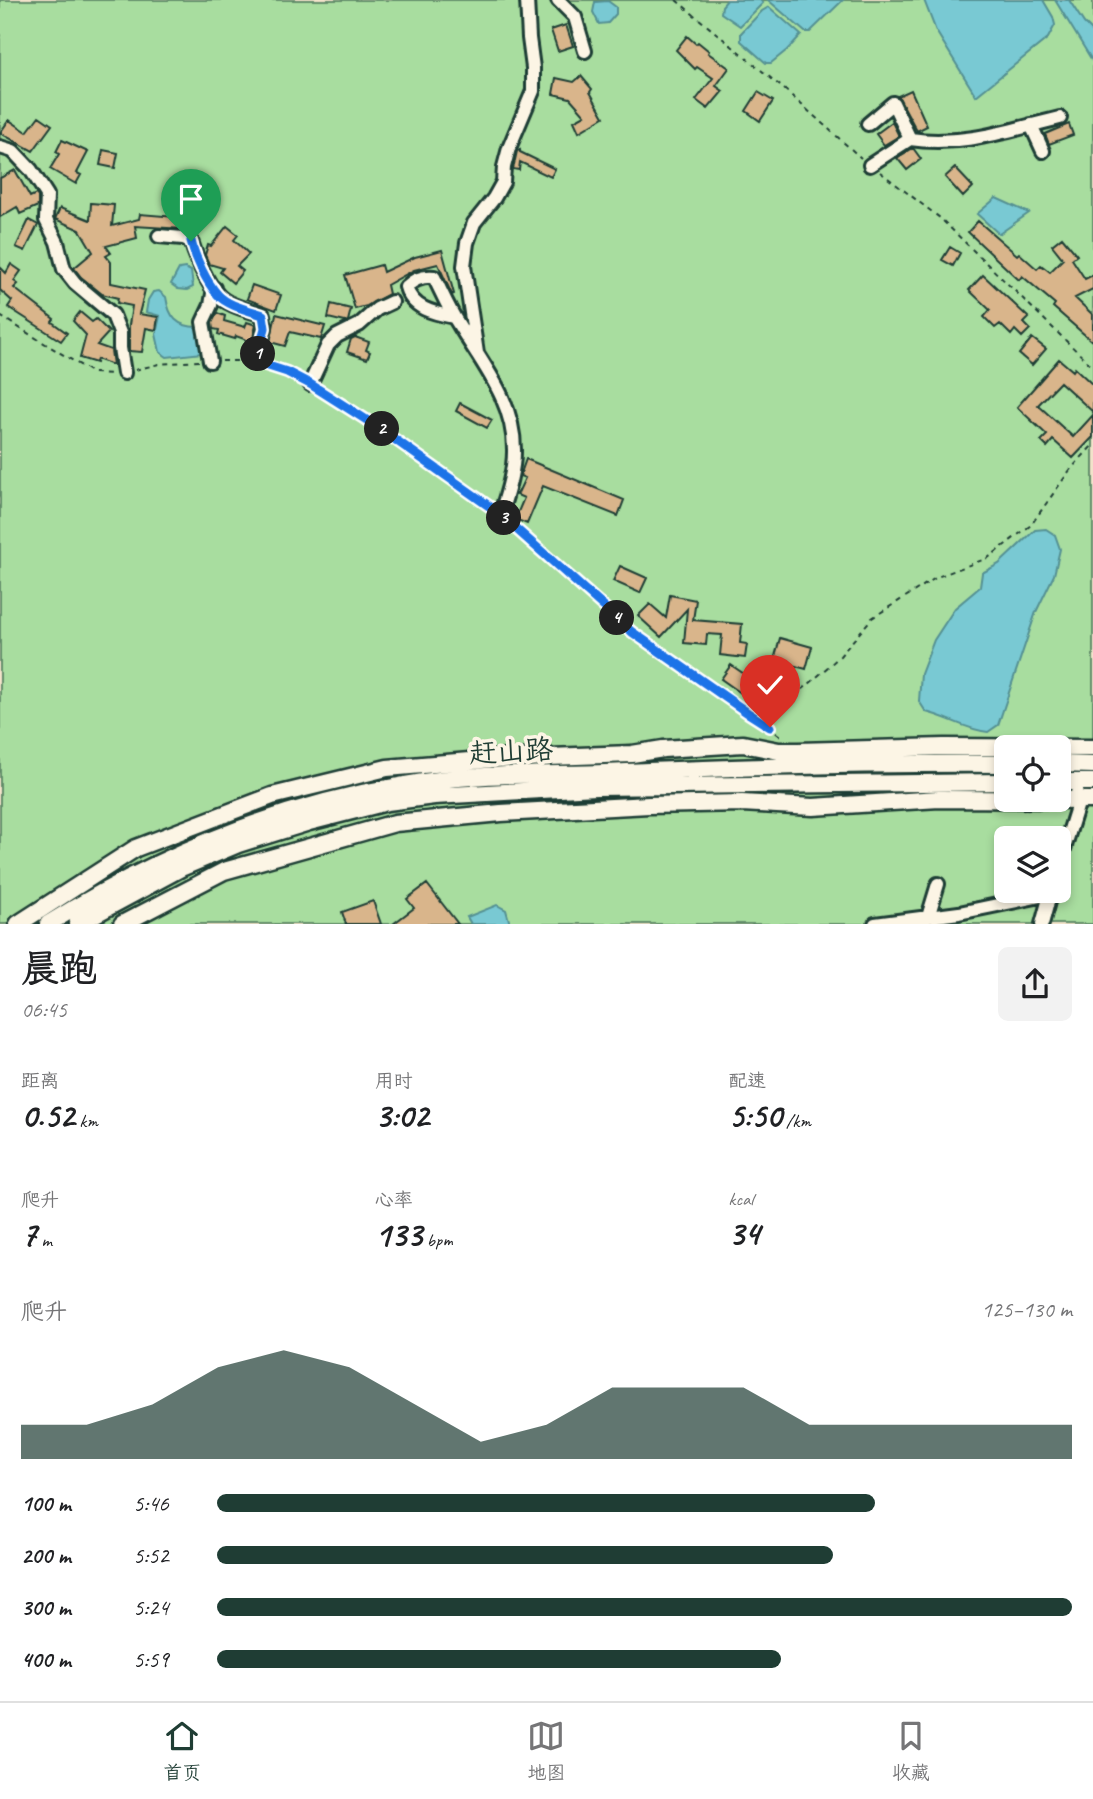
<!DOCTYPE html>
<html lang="zh">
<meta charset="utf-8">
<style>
:root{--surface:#fff;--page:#f2f2f2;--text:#202124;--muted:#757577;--line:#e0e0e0;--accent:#1f3d34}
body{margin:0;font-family:Caveat,"LXGW WenKai TC",sans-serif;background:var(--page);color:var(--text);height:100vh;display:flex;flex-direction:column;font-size:26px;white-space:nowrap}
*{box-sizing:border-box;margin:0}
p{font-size:23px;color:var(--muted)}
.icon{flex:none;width:38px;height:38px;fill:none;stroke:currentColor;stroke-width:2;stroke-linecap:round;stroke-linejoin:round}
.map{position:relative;height:924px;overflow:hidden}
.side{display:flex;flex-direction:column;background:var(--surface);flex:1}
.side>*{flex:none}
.fabs{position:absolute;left:994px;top:735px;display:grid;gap:14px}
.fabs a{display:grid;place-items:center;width:77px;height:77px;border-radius:10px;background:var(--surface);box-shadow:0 4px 10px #0003;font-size:35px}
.pin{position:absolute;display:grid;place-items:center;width:60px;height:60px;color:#fff;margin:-72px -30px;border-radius:50% 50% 50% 0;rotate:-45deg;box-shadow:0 0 7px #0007}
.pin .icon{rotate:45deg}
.km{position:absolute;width:35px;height:35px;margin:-18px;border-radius:50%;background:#222;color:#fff;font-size:19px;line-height:35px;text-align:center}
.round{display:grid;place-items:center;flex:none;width:74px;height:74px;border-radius:10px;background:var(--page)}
.head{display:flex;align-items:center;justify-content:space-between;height:119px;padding:0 21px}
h1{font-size:38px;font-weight:700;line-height:52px}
.stats{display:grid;grid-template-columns:repeat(3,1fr);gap:10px;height:119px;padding:7px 21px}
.stats div{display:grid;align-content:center}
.stats b{font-size:35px;font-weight:700}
.stats small{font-size:19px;font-weight:400}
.stats p{font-size:19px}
.chart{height:196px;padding:14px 21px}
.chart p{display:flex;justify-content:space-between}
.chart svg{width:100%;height:126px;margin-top:7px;fill:var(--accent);opacity:.7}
ul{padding:0 21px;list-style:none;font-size:23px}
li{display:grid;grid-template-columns:112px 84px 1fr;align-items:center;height:52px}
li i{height:18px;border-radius:9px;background:var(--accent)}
.menu{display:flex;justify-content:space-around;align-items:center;height:98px;border-top:2px solid var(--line);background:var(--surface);font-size:19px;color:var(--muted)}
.menu a{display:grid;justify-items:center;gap:4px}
.menu .selected{color:var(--accent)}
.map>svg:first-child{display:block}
.green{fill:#a8dd9f;stroke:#648d6a;stroke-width:2;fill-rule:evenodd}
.water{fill:#79c9d3;stroke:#559193;stroke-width:2}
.building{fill:#d9b58b;stroke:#1f3d34;stroke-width:2}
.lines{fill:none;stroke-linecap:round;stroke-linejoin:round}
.minor-casing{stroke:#1f3d34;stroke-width:18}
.major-casing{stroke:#1f3d34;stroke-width:21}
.path{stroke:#1f3d34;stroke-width:2;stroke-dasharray:5 5;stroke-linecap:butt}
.minor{stroke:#fcf5e5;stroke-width:12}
.major{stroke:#fcf5e5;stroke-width:16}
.route-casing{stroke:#fff;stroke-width:14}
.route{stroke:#1a73e8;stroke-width:9}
.labels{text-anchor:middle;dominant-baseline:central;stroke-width:7;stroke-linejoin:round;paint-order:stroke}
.street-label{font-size:28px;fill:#1f3d34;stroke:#fcf5e5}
</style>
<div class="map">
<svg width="1093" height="924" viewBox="0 0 1093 924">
<rect width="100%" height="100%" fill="#f2e2ca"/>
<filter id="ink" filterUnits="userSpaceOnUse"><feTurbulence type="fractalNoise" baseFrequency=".0143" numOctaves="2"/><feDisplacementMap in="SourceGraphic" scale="14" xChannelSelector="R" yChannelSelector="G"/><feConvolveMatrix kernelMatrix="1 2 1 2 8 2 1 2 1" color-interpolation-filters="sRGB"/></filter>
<g filter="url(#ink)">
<path class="green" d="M0,0H1093V924H0ZM1006,747H1059V800H1006ZM1006,838H1059V891H1006Z"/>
<path class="water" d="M727,0H760L763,3L740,26L721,13L722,6Z
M768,0H843L810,32H805Z
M924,0H1043L1053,17L1055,25L1048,38L976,96L936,31Z
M1055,0H1069L1084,23L1093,32V62Z
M608,1L616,7V14L608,23L599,24L593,12L595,2Z
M769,7L801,35L787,50L771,63H766L741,41V33L762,11Z
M996,198L1029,213L999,234L977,214Z
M185,268L191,271L193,287L187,290L178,289L171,284L179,269Z
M159,291L166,297C169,317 177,327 198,327L203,353L167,357L160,352L156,334L160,316L146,312L148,300L153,292Z
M1046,529L1055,535L1060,549L1054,575L1036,612L998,725L988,732C966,730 948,717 926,712L919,701L921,674L934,640L955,608L980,587L982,573L999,564L1035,530Z
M497,905L506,910L510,924H471L467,917Z"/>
<path class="building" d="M566,25L573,46L558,51L551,30Z
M687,36L696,44L698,42L709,51L708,53L729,68L716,86L723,91L708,109L696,100L713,78L697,67L695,69L676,50Z
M581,76L592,89L590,92L604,117L579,132L574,121L585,115L570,98L553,94L556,78L574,82Z
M911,90L927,126L917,131L898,96Z
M758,92L773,101L760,121L746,111Z
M39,116L52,125L33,151L0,133L9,120L27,132Z
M892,122L899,136L884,145L876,134Z
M1069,124L1073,135L1049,144L1045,134Z
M62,140L88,152L77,173L81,175L76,184L50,169L59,154L56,152Z
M913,148L921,159L907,170L897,158Z
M103,150L118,153L115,168L100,165Z
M520,150V152L555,169L551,177L520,162L519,170L513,169L517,151Z
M955,168L973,187L963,197L945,177Z
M15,170L30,197L36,194L38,197V206L20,214L17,207L0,217V178Z
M91,203L114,205L112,226L139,219L140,214L176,217V212L185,213L184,221L194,222L193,232L184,229L135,226L137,238L106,246L111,253L106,256L111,262V283L145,290L139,314L158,317L156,330L146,328L142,352L129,351V325L132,306L117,303L118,298L102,294L81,277L74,268L93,252L80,230L55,219L60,208L90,220Z
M29,220L38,225L25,251L16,247Z
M978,221L1017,255L1019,253L1037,269L1041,265L1050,272L1063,259L1052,245L1062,237L1077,255L1072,259L1085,279L1093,275V289L1075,298L1093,315V342L1053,307L1055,304L1022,276L1019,280L968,232Z
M227,226L238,235L234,240L249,254L237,266L243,271L233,283L220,272L223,268L209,264L205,255L208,245L211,246Z
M950,247L960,253L953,266L942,260Z
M442,250L454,294L452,295L438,264L414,270L387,285L389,294L367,306L355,309L345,275L381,265L383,272L415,257Z
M11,264L21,271L14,281L18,284L14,288L54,319L52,322L67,333L61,341L8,307L12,301L0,290V267L6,273Z
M983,275L1029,318L1024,323L1030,329L1022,337L1015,330L1011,335L1000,324L995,328L984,317L990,310L969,290Z
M252,285L281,295L276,310L247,299Z
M331,304L351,309L348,321L345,322L328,318Z
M80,312L92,322L96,319L109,332L97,345L111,350L113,365L97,359L96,363L80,358L86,335L73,321Z
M217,313L225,316L224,321L245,327L247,322L256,325L252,342L236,336L235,339L218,334L219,330L213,329L212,323Z
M276,314L325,326L321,339L290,332L285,346L270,342Z
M355,337L369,342L366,350L370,352L367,359L347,352L351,339Z
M1032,338L1046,349L1032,365L1019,354Z
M1059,359L1073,371L1075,368L1093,385V412L1060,382L1038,405L1073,437L1093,415V437L1073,458L1053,440L1047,447L1041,441L1047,435L1017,407Z
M460,403L492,420L487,428L456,411Z
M526,459L624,500L618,516L543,486L527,524L515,519L524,498L517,495L525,478L520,476Z
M620,566L647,578L640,593L613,581Z
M670,595L696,600L693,620L742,624L740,643L747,644L745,658L720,655L722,635L707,634L706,645L684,643L687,609L661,637L638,616L650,604L666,618Z
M780,638L812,647L806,669L774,660Z
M731,665L750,678L741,693L721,679Z
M427,884L458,924H393L414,908L407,899Z
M373,901L381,924H346L342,912Z"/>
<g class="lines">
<defs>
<path id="minor" d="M558,0L575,17L585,51
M868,124L893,103L910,139
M1031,125L1043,151
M0,147L13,151L31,170L47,195L46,220L57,242L64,269L75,283L113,315L120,333V348L124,373
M870,165L910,139C962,147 1010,130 1060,118
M159,236L183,238L191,241C196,257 206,282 218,295C228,306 249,310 263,315L265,328L256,362
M454,317C434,313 412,309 406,287C414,279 423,276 434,277C442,293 449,310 459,325C483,365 515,402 514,452C514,473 507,495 500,515
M477,353L464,266L467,243L474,223L494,198L503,182L504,167L509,148L533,91V68L529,38L527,0
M210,361L203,322L211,305L214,288
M310,384L328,345L337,336L359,325L377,309L392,302
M1059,865L1077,807V793
M928,917L938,884
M875,924L959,913L1050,894
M1042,924L1051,891"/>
<path id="major" d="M1059,764L1093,765
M1059,782H1093
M18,924L136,848L272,796L387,768L493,759L632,754L663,749L743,744L779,751H798L944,747L1093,748
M48,924C157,856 278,806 405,785C470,773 539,775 605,773C738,767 873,763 1006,764
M77,924L183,867L238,844L309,822L387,802L434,796L596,787L1006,782
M122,924L224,871L395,823L501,813L649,805L742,803L813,807L939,799L1093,800"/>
</defs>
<use href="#minor" class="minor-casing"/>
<use href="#major" class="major-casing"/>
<path class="path" d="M676,0L784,89L861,158
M880,172L940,218L1093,367
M0,316L93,373L112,374
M222,361H244
M267,365L300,379
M135,370L159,364L199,361
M320,390L376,426L491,508
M509,523L632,632L782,737
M762,720L808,685L840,656L872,618L937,577L988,558L1031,525L1070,470L1093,445"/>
<use href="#minor" class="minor"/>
<use href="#major" class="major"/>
</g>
</g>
<g class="lines" filter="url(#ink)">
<defs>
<path id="route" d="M191,241C195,257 206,282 218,295C228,306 249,310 263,315L265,328L256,362L287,372L310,384L376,426L496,511L632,632L748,713L770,727"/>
</defs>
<use href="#route" class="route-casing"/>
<use href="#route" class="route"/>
</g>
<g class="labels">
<g class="street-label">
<text transform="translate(511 751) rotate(-3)">赶山路</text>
</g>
</g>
</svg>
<div class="fabs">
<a><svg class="icon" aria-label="locate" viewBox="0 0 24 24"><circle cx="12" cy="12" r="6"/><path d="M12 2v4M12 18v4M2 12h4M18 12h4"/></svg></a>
<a><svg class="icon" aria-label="layers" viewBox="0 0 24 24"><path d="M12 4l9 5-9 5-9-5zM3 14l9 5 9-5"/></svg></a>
</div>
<div class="pin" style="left:191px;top:241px;background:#1e9e55"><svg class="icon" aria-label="arrive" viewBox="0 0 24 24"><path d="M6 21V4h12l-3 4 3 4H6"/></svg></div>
<div class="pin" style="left:770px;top:727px;background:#d93025"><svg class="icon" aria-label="check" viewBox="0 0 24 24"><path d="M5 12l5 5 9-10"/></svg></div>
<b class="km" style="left:258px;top:354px">1</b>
<b class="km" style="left:382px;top:429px">2</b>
<b class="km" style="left:504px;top:518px">3</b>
<b class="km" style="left:617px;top:618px">4</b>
</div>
<section class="side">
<div class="head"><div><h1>晨跑</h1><p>06:45</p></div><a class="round"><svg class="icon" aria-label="share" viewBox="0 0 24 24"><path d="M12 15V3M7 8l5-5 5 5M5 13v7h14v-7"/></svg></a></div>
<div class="stats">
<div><p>距离</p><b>0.52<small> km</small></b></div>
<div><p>用时</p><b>3:02</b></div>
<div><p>配速</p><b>5:50<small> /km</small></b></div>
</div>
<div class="stats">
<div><p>爬升</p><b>7<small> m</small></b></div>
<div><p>心率</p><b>133<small> bpm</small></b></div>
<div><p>kcal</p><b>34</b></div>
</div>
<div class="chart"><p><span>爬升</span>125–130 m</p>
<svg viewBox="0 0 160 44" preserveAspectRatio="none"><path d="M0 44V32L10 32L20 25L30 12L40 6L50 12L60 25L70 38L80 32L90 19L100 19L110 19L120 32L130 32L140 32L150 32L160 32V44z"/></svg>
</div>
<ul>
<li><b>100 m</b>5:46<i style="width:77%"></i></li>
<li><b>200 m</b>5:52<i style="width:72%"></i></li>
<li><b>300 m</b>5:24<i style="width:100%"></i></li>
<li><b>400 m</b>5:59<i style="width:66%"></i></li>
</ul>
</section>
<nav class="menu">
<a class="selected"><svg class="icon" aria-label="home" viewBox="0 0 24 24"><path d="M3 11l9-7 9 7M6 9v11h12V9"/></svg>首页</a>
<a><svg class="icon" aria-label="map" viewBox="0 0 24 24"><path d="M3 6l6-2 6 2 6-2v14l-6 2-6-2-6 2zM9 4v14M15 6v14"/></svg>地图</a>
<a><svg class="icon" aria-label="saved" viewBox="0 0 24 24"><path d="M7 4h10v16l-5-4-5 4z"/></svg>收藏</a>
</nav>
